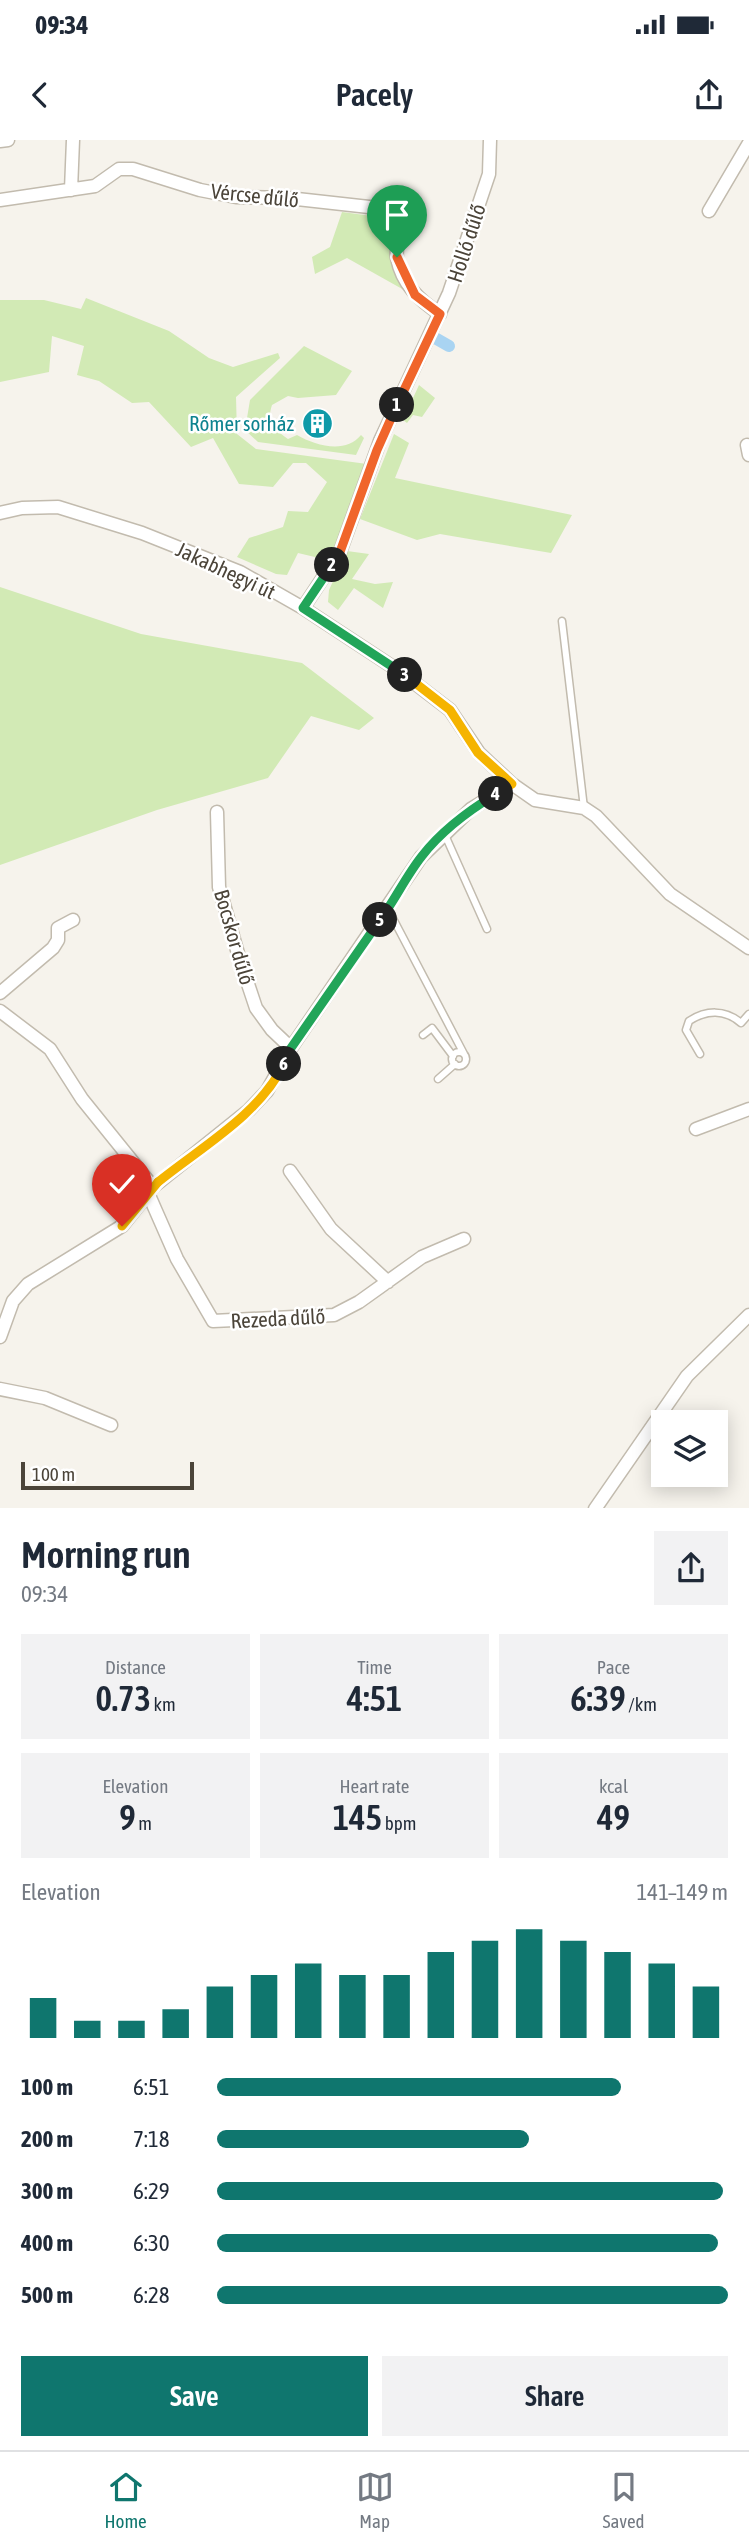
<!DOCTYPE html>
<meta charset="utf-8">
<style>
:root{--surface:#fff;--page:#f2f2f3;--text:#1f2937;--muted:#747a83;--line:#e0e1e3;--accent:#0f766e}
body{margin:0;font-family:"Asap Condensed",sans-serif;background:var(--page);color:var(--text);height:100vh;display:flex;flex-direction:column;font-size:26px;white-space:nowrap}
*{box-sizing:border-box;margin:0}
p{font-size:23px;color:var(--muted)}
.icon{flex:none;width:38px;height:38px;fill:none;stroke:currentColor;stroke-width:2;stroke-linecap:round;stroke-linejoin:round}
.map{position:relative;height:1368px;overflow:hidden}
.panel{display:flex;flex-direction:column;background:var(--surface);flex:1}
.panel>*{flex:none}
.buttons{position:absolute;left:651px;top:1270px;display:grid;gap:14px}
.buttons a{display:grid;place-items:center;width:77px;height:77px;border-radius:0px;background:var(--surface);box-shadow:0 4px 18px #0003;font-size:35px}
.scale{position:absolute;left:21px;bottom:18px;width:173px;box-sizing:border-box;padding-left:7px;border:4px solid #4b4439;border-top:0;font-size:19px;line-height:24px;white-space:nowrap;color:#4b4439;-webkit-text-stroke:5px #fff;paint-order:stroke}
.pin{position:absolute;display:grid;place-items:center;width:60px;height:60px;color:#fff;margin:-72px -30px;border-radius:50% 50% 50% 0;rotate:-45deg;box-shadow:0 0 7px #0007}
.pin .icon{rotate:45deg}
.km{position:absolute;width:35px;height:35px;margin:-18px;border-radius:50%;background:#222;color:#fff;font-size:19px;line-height:35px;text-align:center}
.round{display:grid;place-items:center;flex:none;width:74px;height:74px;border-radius:0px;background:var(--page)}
.summary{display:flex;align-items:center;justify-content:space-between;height:119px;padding:0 21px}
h1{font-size:38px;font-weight:600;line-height:52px}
.figures{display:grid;grid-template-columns:repeat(3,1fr);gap:10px;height:119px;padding:7px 21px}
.figures div{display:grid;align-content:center;border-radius:0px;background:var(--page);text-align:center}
.figures b{font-size:35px;font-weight:600}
.figures small{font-size:19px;font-weight:400}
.figures p{font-size:19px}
.chart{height:196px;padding:14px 21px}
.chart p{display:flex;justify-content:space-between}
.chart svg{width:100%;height:126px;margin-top:7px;stroke:var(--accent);stroke-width:6}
.action{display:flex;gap:14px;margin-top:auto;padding:14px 21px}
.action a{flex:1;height:80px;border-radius:0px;background:var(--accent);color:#fff;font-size:28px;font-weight:600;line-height:80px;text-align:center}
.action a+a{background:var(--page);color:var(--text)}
ul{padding:0 21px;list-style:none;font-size:23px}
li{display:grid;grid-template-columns:112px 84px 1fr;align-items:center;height:52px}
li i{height:18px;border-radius:9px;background:var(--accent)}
.status{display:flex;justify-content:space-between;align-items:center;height:49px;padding:0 35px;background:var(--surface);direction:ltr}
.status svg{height:19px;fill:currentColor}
header{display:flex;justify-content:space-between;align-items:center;height:91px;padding:0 21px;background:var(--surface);font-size:32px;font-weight:600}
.tabs{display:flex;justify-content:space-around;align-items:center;height:98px;border-top:2px solid var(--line);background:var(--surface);font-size:19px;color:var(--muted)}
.tabs a{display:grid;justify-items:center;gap:4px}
.tabs .current{color:var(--accent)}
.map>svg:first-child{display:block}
.green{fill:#d2eab5}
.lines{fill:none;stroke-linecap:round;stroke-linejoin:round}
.canal{stroke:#a9d4f2;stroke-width:12}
.service-casing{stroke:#c2bbae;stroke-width:9}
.minor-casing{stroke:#c2bbae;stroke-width:15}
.service{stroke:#fff;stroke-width:6}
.minor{stroke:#fff;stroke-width:12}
.split-1-casing{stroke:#fff;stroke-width:14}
.split-2-casing{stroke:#fff;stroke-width:14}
.split-3-casing{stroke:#fff;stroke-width:14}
.split-4-casing{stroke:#fff;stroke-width:14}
.split-5-casing{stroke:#fff;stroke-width:14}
.split-6-casing{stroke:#fff;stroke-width:14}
.split-7-casing{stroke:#fff;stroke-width:14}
.split-8-casing{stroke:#fff;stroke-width:14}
.split-1{stroke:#f0652b;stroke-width:9}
.split-2{stroke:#f0652b;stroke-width:9}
.split-3{stroke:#22a559;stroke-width:9}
.split-4{stroke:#f5b400;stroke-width:9}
.split-5{stroke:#22a559;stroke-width:9}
.split-6{stroke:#22a559;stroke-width:9}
.split-7{stroke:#f5b400;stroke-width:9}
.split-8{stroke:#f5b400;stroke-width:9}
.labels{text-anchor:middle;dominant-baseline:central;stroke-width:5;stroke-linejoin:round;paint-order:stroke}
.street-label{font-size:21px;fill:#4b4439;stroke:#fff}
.culture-label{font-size:21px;fill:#0d838f;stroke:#fff;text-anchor:end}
</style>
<div class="status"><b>09:34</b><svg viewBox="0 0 49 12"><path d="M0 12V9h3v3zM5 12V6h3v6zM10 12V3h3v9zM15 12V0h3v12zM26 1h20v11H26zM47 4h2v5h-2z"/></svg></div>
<header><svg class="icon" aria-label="back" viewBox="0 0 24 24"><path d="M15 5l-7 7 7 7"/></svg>Pacely<svg class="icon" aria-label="share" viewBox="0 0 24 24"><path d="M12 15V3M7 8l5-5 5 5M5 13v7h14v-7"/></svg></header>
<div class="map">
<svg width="749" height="1369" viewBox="0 0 749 1369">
<rect width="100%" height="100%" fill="#f6f3ec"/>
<path class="green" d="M342,72L372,76L392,87V123L404,150L347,118L315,134L312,117L330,107Z
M86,158L169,191L209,218L233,227L278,213L280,218L236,257L237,294L256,309L367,324V332L326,431L319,418L298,413L287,435L276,434L237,417L249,398L283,387L288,371L308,372L327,342L306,323H293L273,347L239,344L213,298L191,307L149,262L132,263L99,241L77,235L84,206L52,196L49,232L0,242V160H44L81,169Z
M304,206L352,231L336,255L298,258L288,256L272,265C266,283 274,289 288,299L297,295C316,306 346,314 361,295L364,298L356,315L258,302L245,290L250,260Z
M419,245L435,258L422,277L413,275L407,283L403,280Z
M394,294L409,303L395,338L572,375L551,413L440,394L417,400L360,379Z
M347,411L369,414L352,439L375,444L393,442L383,468L354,448L338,470L328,462L329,450Z
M0,447L141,494L302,523L374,578L359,590L311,576L268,638L157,670L0,725Z"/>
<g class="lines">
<path class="canal" d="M435,198L449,206"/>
<defs>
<path id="service" d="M562,481L584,668
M445,695L487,789
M388,769L464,914
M423,895L432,888L453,916
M452 919a7 7 0 1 1 14 0a7 7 0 1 1-14 0Z
M700,914L686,890L689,881C706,870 725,869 741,883L749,874
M438,939L455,924"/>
<path id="minor" d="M0,1L8,0
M71,50L73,0
M0,60L95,46L119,29H133L200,50L236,57L288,58L396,70C409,84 394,101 397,118C402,144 419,160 440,174
M709,71L749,3
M747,305L749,315
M0,373L22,368L58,367L142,393L240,432L303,468L399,531L450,570L479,613L512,644L535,660L584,668L596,676L670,754L749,808
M303,468L340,412L380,301L449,153L489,34L490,0
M217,672L219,747L239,817L256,868L272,890L291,908
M0,853L53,808L58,800V788L73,780
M0,871L50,909L82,959L153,1047
M696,989L749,969
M290,1031L331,1089L388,1142
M148,1053L177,1119L213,1181L334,1175L359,1162L422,1117L464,1099
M0,1197L13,1161L28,1144L122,1086L153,1047L249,970L267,951L291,908L421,717L471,669L512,644
M0,1249L45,1258L111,1285
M595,1369L687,1236L749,1175"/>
</defs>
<use href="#service" class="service-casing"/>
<use href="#minor" class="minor-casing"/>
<use href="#service" class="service"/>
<use href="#minor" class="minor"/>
</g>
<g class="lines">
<defs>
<path id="split-1" d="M397,117L415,155L440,174L397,265"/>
<path id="split-2" d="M332,425L340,412L377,310L397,265"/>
<path id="split-3" d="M332,425L303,468L405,535"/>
<path id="split-4" d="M405,535L450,570L478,613L512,644L496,654"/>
<path id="split-5" d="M380,780C395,760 406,736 422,716C442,690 468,671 496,654"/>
<path id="split-6" d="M284,924L291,908L380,780"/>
<path id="split-7" d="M158,1042C201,1007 259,975 284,924"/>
<path id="split-8" d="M122,1086L158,1042"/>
</defs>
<use href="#split-1" class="split-1-casing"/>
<use href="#split-2" class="split-2-casing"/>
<use href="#split-3" class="split-3-casing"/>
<use href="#split-4" class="split-4-casing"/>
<use href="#split-5" class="split-5-casing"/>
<use href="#split-6" class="split-6-casing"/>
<use href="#split-7" class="split-7-casing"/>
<use href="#split-8" class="split-8-casing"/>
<use href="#split-1" class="split-1"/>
<use href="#split-2" class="split-2"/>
<use href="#split-3" class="split-3"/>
<use href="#split-4" class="split-4"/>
<use href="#split-5" class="split-5"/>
<use href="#split-6" class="split-6"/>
<use href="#split-7" class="split-7"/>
<use href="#split-8" class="split-8"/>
</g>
<defs>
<symbol id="building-disc" viewBox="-11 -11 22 22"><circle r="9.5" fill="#0f9aa8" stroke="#fff"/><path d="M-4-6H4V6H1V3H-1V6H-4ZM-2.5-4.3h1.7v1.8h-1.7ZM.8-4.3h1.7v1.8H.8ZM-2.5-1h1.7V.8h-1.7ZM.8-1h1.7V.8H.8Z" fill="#fff"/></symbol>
</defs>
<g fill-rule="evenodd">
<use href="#building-disc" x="300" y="266" width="35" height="35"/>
</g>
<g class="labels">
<g class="street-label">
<text transform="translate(255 55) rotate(6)">Vércse dűlő</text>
<text transform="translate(466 103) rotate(-72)">Holló dűlő</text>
<text transform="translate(226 430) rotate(25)">Jakabhegyi út</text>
<text transform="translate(235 797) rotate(74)">Bocskor dűlő</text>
<text transform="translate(278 1178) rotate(-3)">Rezeda dűlő</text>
</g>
<g class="culture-label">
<text x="294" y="283">Rőmer sorház</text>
</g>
</g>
</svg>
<div class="buttons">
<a><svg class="icon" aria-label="layers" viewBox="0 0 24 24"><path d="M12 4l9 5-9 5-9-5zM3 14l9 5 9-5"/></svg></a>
</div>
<div class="scale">100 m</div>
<div class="pin" style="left:397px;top:117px;background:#1e9e55"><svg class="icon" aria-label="arrive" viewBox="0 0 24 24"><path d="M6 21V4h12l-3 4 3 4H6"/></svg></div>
<div class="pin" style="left:122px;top:1086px;background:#d93025"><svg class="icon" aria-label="check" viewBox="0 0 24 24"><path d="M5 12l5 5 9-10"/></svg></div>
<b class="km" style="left:397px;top:265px">1</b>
<b class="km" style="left:332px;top:425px">2</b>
<b class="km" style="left:405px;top:535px">3</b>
<b class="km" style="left:496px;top:654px">4</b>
<b class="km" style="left:380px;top:780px">5</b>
<b class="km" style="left:284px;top:924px">6</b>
</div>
<section class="panel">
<div class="summary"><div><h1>Morning run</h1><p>09:34</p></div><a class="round"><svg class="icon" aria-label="share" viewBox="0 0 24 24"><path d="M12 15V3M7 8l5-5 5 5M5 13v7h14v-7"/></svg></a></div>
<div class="figures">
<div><p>Distance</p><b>0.73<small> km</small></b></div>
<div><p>Time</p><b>4:51</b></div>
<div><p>Pace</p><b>6:39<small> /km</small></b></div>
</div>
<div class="figures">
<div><p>Elevation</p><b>9<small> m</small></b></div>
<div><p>Heart rate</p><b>145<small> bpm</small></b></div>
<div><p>kcal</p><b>49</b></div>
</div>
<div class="chart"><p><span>Elevation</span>141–149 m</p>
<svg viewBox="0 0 160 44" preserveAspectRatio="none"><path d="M5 44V30M15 44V38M25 44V38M35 44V34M45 44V26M55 44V22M65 44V18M75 44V22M85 44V22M95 44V14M105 44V10M115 44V6M125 44V10M135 44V14M145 44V18M155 44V26"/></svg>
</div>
<ul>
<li><b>100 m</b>6:51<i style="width:79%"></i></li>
<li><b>200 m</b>7:18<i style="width:61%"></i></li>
<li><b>300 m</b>6:29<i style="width:99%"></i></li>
<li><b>400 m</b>6:30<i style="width:98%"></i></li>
<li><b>500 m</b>6:28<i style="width:100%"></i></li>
</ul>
<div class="action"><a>Save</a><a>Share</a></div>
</section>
<nav class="tabs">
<a class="current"><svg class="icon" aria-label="home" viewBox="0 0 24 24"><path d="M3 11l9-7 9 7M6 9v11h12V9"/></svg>Home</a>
<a><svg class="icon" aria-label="map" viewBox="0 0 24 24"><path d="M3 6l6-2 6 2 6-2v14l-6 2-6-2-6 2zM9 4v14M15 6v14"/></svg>Map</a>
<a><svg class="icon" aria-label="saved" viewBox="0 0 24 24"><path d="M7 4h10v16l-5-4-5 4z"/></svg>Saved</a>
</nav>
